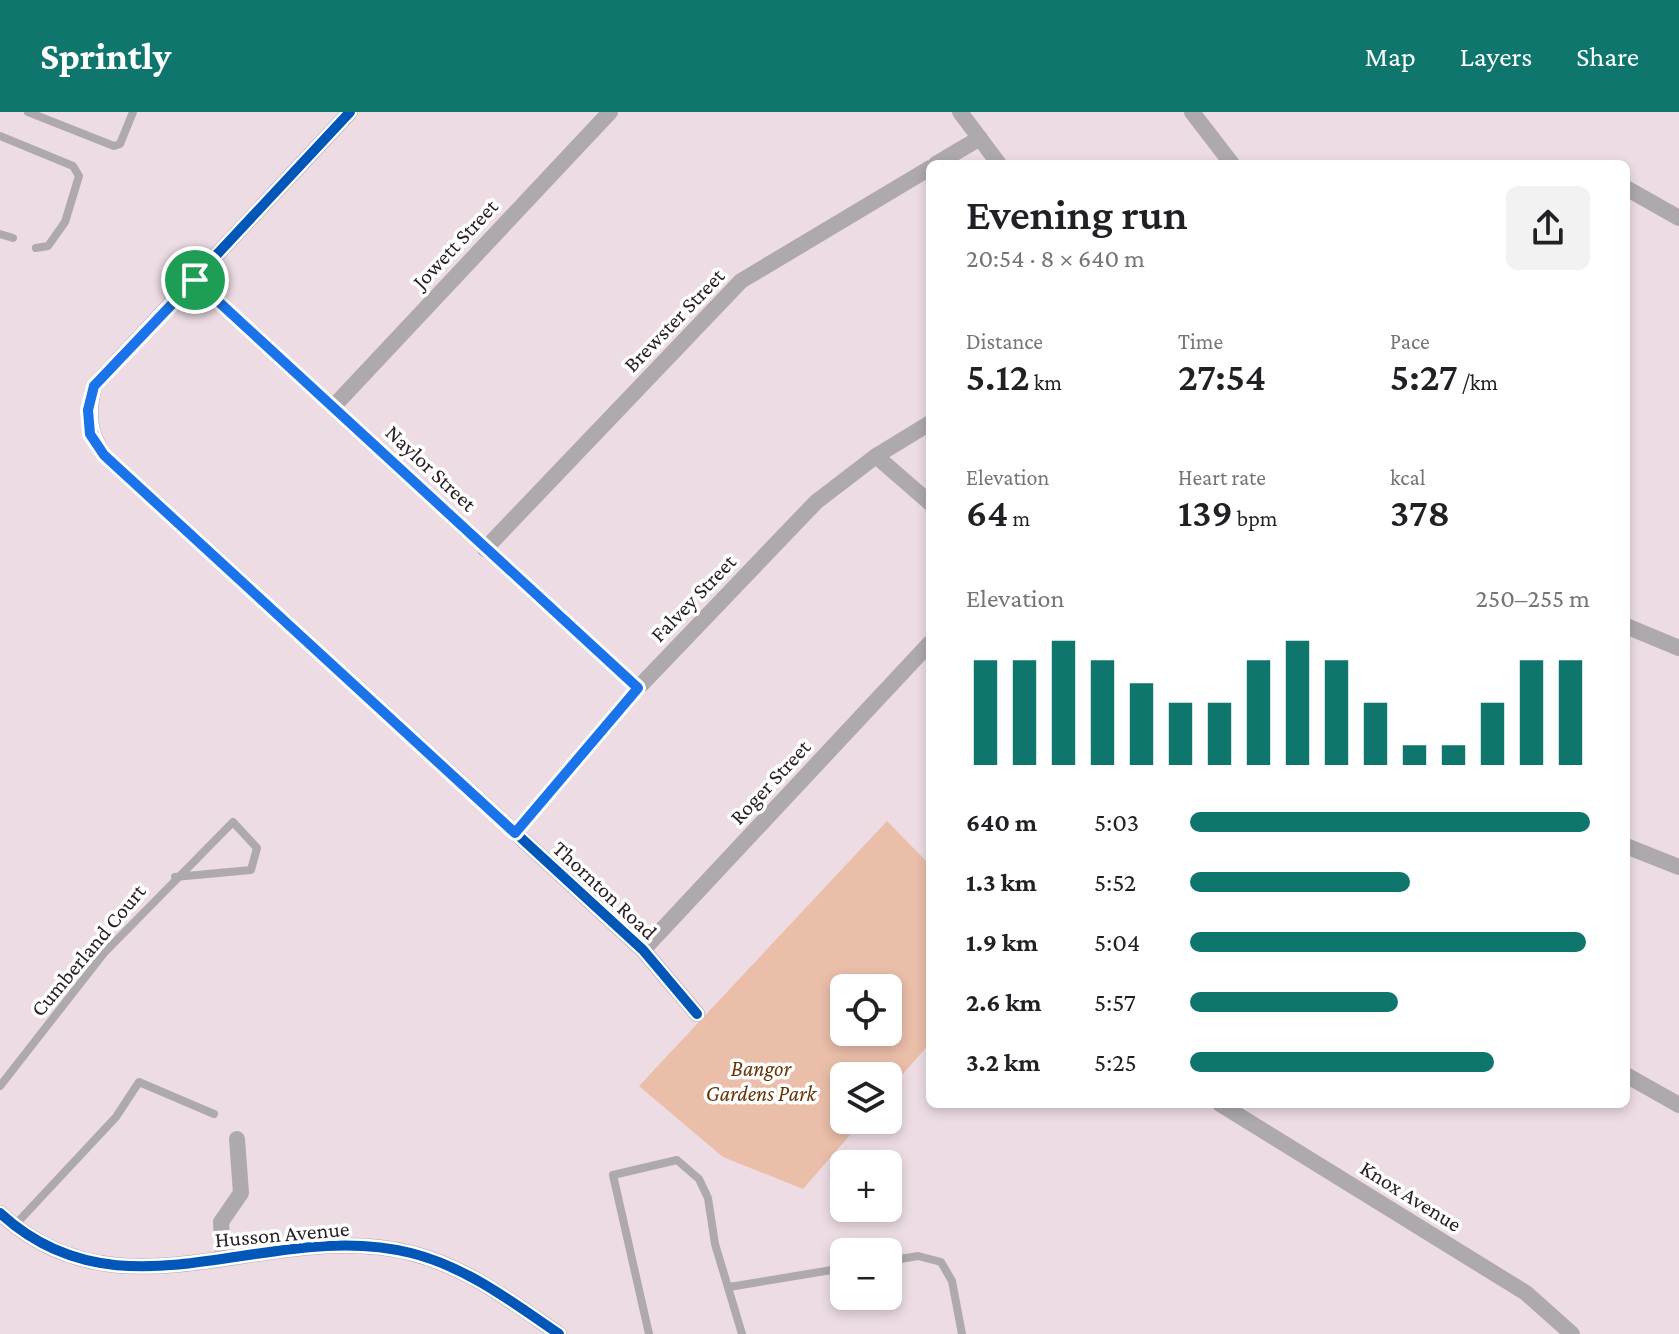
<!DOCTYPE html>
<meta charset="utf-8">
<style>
:root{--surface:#fff;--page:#f2f2f2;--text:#202124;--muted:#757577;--accent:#0f766e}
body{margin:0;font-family:"Crimson Pro",serif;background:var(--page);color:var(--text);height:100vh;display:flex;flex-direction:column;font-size:30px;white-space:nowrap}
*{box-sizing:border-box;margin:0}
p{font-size:26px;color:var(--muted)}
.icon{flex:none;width:44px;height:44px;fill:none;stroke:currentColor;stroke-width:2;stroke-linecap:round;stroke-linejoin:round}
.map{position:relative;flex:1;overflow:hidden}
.panel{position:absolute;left:926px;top:48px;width:704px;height:948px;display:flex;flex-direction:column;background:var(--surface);border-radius:12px;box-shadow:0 4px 12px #0003}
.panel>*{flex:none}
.buttons{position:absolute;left:830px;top:862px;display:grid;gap:16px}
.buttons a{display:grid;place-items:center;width:72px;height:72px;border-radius:12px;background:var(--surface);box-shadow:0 4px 12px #0003;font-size:40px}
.pin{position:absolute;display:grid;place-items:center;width:68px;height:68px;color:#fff;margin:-34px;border:4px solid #fff;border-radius:50%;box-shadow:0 2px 8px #0007}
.round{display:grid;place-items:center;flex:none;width:84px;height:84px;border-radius:12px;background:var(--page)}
.overview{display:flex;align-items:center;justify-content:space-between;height:136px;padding:0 40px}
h1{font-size:44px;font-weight:600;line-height:60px}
.figures{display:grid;grid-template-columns:repeat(3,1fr);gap:12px;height:136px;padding:8px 40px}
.figures div{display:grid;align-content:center}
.figures b{font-size:40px;font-weight:600}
.figures small{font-size:22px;font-weight:400}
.figures p{font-size:22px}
.chart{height:224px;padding:16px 40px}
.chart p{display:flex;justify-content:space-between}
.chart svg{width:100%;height:144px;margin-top:8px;stroke:var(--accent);stroke-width:6}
ul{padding:0 40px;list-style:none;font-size:26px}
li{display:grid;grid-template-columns:128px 96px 1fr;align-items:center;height:60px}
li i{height:20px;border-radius:10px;background:var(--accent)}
header{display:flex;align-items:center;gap:48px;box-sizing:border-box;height:112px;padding:0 40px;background:var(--accent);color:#fff}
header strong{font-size:38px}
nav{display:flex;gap:44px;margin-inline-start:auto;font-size:28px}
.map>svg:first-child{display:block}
.green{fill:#eabea9;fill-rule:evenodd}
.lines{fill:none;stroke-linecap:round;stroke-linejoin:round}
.service{stroke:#ada9ad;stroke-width:8}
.minor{stroke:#ada9ad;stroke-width:16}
.cycleway-casing{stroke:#fff;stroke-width:15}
.cycleway{stroke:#0057b8;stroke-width:10}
.route-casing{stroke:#fff;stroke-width:16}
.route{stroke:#1a73e8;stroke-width:10}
.labels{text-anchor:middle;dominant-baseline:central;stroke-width:7;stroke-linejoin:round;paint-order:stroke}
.street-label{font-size:22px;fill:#281e23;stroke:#fff}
.park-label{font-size:22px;font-style:italic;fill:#693405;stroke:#fff}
</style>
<header>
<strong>Sprintly</strong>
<nav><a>Map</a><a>Layers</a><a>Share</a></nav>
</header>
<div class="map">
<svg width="1679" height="1222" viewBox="0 0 1679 1222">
<rect width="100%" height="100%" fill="#eddce4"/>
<path class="green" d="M887,709L930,753V931L888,979V964H844V1008H863L803,1077L723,1045L639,974ZM844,876H888V920H844Z"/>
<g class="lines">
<path class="service" d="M28,0L114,34L120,32L133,0
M0,24L73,54L79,64L65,110L48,134L36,136
M0,122L13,126
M0,974L104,841L233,710L257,736L251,758L175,765
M15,1113L116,1005L139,970L214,1002
M888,1149L918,1144L941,1150L952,1169L962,1222
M729,1175L844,1156
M649,1222L613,1063L677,1048L699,1067L708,1086L715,1132L742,1222"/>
<path class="minor" d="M350,0L94,274C88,302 88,318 104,343L643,838L697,902
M960,0L999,52
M1192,0L1232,52
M936,52L980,26
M1626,76L1679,106
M195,168L638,576
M333,295L610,0
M876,344L930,391
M485,437L741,169L930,56
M1626,514L1679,536
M515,721L638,576L816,390L876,344L930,311
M1626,734L1679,755
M643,838L930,531
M1626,963L1679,993
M1220,992L1526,1181L1572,1222
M0,1101C123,1215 269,1105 411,1141C467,1155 512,1190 559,1222
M223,1146L221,1110L241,1081L237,1027"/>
<defs>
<path id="cycleway" d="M350,0L94,274C88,302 88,318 104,343L643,838L697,902
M195,168L638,576
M0,1101C123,1215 269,1105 411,1141C467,1155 512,1190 559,1222"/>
</defs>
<use href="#cycleway" class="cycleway-casing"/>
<use href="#cycleway" class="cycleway"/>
</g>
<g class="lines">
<defs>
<path id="route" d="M195,168L638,576L515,721L104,343L90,322L88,298L94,274Z"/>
</defs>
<use href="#route" class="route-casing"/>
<use href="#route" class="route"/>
</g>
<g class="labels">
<g class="street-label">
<text transform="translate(455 132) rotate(-47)">Jowett Street</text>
<text transform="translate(674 208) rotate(-46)">Brewster Street</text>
<text transform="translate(431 356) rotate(43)">Naylor Street</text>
<text transform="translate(693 486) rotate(-46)">Falvey Street</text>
<text transform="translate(770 670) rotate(-47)">Roger Street</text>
<text transform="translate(605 778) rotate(43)">Thornton Road</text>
<text transform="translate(88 838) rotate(-50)">Cumberland Court</text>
<text transform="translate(1411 1084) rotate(32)">Knox Avenue</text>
<text transform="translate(282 1122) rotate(-5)">Husson Avenue</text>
</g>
<g class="park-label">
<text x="761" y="956">Bangor<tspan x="761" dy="25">Gardens Park</tspan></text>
</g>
</g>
</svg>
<div class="buttons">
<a><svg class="icon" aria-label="locate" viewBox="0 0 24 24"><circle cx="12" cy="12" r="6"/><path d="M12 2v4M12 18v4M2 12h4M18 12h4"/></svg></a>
<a><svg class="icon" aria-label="layers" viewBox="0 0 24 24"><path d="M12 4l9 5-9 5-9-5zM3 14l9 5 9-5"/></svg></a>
<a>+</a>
<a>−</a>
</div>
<div class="pin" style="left:195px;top:168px;background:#1e9e55"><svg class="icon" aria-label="arrive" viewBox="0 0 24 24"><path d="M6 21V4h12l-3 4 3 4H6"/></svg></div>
<section class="panel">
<div class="overview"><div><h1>Evening run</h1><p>20:54 · 8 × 640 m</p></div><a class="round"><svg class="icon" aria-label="share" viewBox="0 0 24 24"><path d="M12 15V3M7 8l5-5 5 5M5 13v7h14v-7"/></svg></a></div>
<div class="figures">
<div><p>Distance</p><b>5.12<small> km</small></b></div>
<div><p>Time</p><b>27:54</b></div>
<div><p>Pace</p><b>5:27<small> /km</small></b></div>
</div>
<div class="figures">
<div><p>Elevation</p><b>64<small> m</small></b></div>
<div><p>Heart rate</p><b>139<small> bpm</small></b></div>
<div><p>kcal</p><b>378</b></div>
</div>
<div class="chart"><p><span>Elevation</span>250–255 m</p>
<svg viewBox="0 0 160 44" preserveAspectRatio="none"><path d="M5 44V12M15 44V12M25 44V6M35 44V12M45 44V19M55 44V25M65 44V25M75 44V12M85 44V6M95 44V12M105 44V25M115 44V38M125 44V38M135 44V25M145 44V12M155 44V12"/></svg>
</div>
<ul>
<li><b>640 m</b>5:03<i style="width:100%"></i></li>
<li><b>1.3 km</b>5:52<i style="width:55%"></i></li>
<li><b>1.9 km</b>5:04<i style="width:99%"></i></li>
<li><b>2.6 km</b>5:57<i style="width:52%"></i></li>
<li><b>3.2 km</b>5:25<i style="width:76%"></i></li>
</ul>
</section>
</div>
